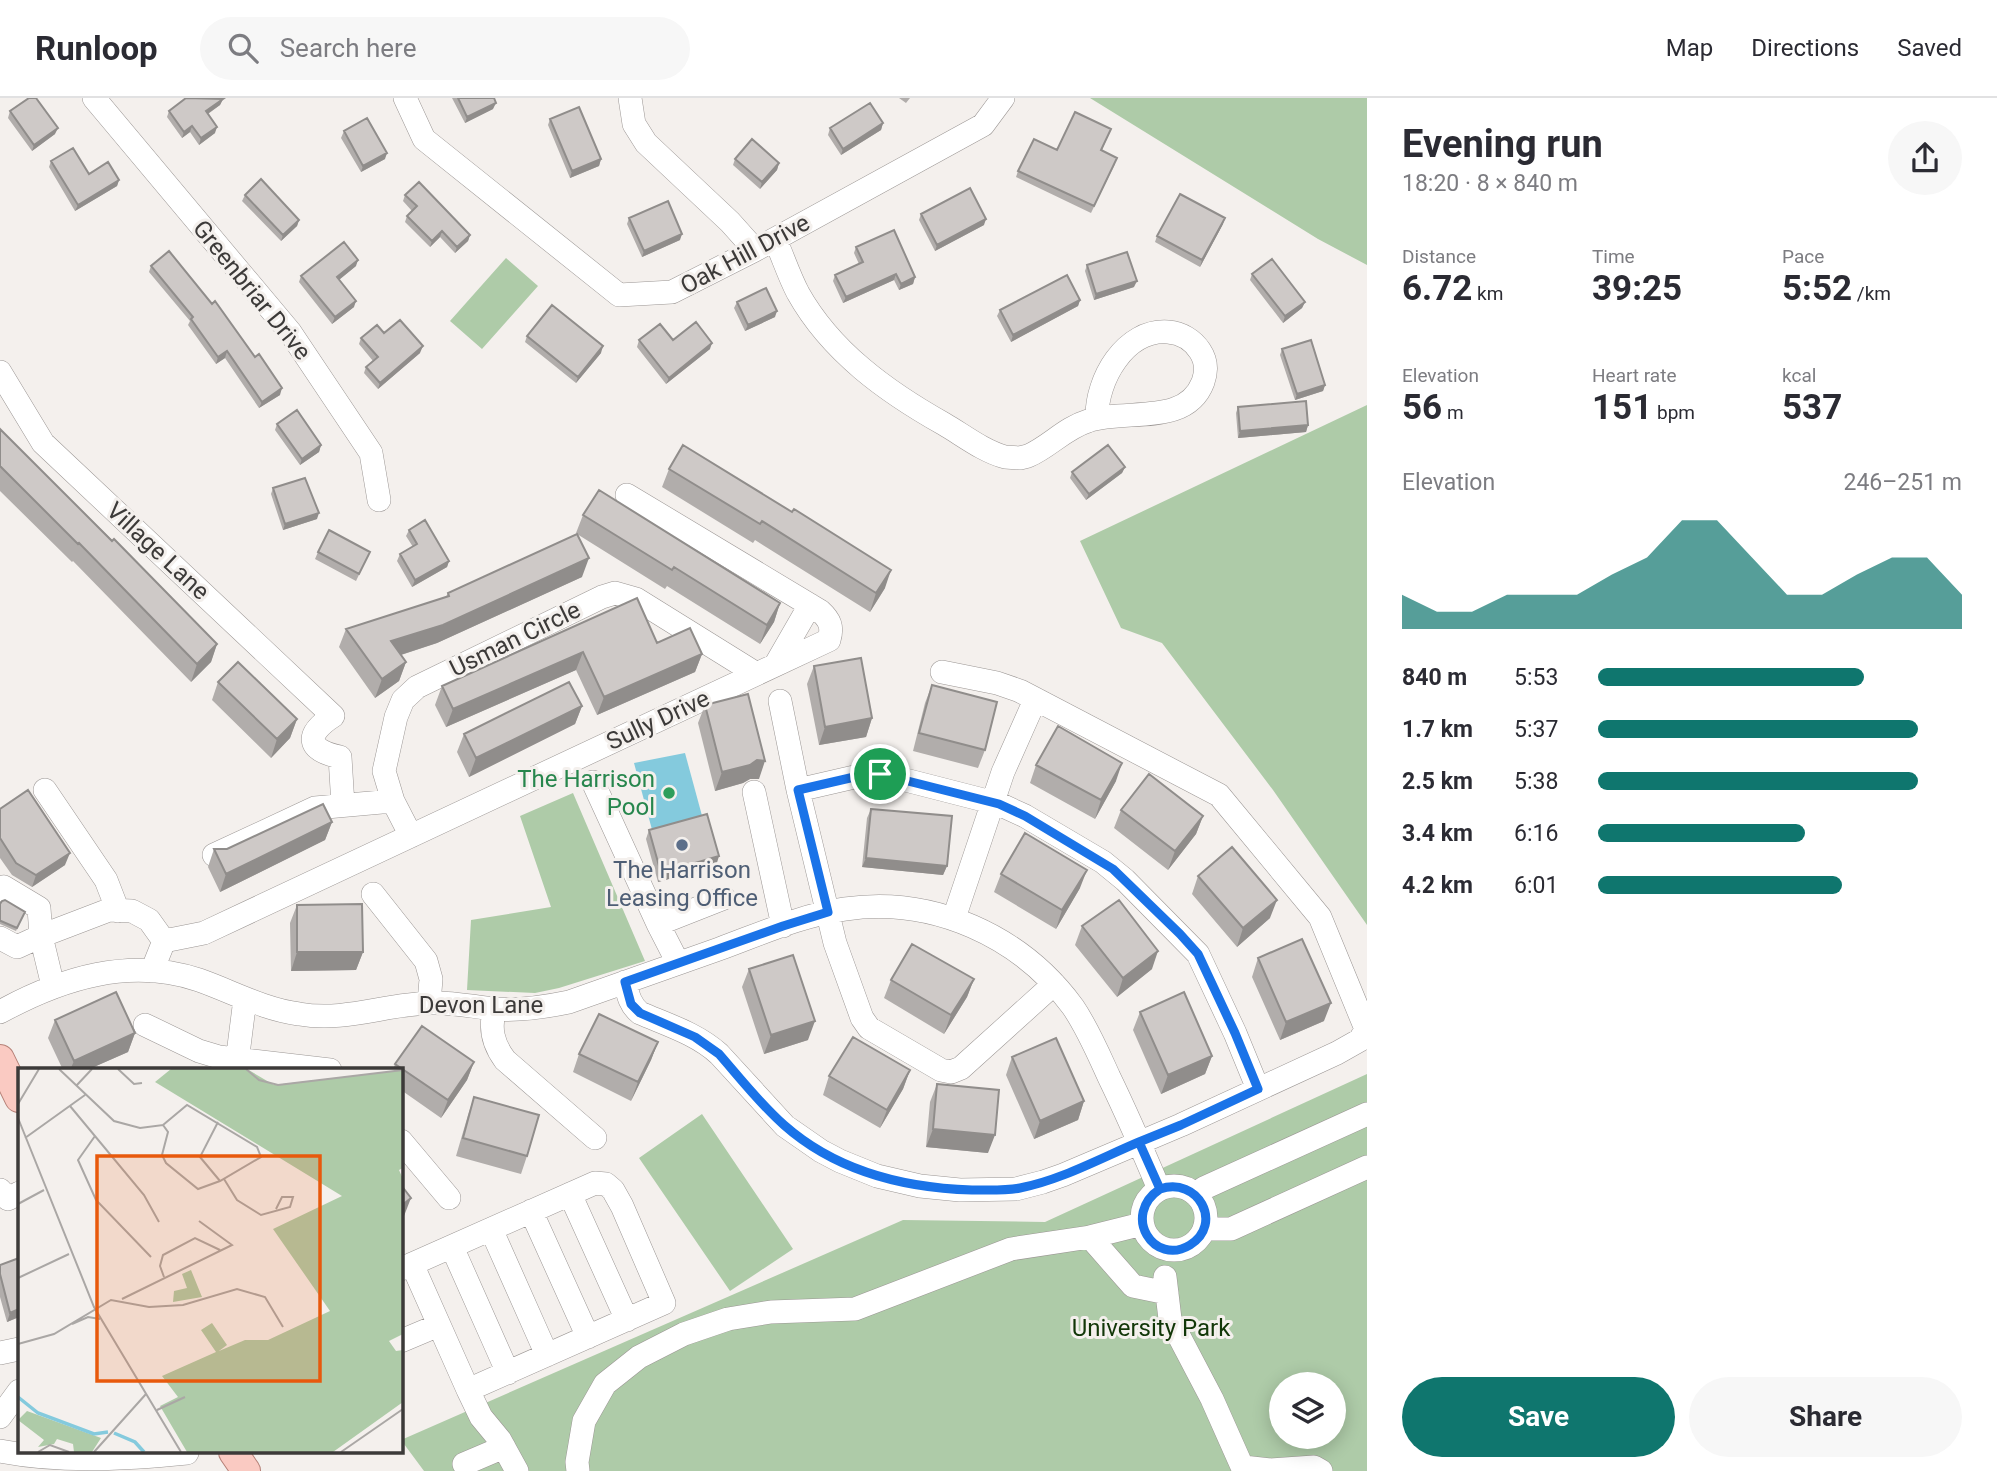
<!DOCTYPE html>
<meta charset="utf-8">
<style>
:root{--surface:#fff;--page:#f7f7f7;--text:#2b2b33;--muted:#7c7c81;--line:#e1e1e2;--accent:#0f766e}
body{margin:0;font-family:Roboto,sans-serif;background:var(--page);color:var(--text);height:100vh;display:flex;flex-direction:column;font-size:26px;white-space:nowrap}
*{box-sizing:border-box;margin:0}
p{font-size:23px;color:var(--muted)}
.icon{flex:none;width:38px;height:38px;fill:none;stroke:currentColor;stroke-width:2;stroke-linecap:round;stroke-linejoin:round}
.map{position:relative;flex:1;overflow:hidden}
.panel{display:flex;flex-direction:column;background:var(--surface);width:630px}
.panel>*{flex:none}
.fabs{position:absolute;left:1269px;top:1274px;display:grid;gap:14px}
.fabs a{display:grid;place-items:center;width:77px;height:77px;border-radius:50%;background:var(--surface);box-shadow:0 4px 18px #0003;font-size:35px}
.pin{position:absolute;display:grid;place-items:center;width:60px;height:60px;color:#fff;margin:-30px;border:4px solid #fff;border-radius:50%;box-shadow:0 2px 7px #0007}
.round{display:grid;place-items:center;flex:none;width:74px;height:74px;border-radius:37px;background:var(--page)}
.overview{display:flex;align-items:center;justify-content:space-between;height:119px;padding:0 35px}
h1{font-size:38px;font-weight:700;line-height:52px}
.stats{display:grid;grid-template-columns:repeat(3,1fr);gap:10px;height:119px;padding:7px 35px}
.stats div{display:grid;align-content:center}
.stats b{font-size:35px;font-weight:700}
.stats small{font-size:19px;font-weight:400}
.stats p{font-size:19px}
.chart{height:196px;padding:14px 35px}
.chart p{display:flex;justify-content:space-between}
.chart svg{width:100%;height:126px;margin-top:7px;fill:var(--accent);opacity:.7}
.action{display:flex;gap:14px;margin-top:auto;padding:14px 35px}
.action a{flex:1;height:80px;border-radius:42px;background:var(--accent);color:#fff;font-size:28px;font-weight:700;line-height:80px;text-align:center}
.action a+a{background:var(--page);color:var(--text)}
ul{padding:0 35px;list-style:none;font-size:23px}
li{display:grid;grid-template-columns:112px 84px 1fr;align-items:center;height:52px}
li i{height:18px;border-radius:9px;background:var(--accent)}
header{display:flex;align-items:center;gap:42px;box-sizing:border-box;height:98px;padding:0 35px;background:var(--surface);border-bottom:2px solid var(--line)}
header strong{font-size:33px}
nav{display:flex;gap:38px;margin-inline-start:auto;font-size:24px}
.search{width:490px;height:63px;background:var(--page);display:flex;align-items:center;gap:18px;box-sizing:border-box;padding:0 24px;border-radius:38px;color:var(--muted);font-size:26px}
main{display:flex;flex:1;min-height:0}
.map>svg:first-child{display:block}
.green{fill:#aecba8;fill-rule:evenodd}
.water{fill:#84cadd}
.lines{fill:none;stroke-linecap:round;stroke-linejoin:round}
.minor-casing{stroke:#9b9694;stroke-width:24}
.major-casing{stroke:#b58077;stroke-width:30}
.minor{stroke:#fff;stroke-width:23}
.major{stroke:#facac2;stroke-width:28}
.wall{fill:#b1adab}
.shaded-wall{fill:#908d8b}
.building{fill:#cec9c7;stroke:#908d8b;stroke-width:2}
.route-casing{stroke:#fff;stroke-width:14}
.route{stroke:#1a73e8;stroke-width:9}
.leisure-dot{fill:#2e9e5b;stroke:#f4f0ed;stroke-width:2.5}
.service-dot{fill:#5c6f8a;stroke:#f4f0ed;stroke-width:2.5}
.labels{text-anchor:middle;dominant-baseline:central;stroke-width:6;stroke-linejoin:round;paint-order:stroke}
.street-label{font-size:24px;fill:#3c3a39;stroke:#f4f0ed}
.leisure-label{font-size:24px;fill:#27864d;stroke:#f4f0ed;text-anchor:end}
.service-label{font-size:24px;fill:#4e5e75;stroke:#f4f0ed}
.park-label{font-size:24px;fill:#123708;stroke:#f4f0ed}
.inset-river{fill:none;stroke:#84cadd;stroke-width:3.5}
.inset-road{fill:none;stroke:#aaa7a5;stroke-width:2}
.view{fill:#e8590c;fill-opacity:0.15;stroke:#e8590c;stroke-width:3.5}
.inset-edge{fill:none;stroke:#3c3a39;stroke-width:3.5}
</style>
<header>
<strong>Runloop</strong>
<div class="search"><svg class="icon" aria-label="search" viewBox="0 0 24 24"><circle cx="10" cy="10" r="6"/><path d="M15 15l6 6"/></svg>Search here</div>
<nav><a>Map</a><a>Directions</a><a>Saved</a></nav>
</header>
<main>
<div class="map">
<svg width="1367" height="1373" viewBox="0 0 1367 1373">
<rect width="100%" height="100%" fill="#f4f0ed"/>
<path class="green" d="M1090,0H1367V167L1318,141Z
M506,160L538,188L482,251L450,223Z
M1367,307V827L1273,692L1162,545L1121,530L1080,443Z
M573,695L645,863L559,890L535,895L467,892L471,822L551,809L520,718Z
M1367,976V1373H424L401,1342L903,1122L1045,1124ZM1281,1286H1334V1339H1281Z
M702,1016L793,1151L730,1193L639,1060Z"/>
<path class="water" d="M685,655L704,725L654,739L634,665Z"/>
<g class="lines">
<defs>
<path id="minor" d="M94,0L290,234L371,355L379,402
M405,0L424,41L619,197L672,194L755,152L983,27L1003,0
M630,0L634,26L646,45L730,124L755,152
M775,141C783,159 789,178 798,195C831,254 887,294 944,326C963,337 983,353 1005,359L1020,360L1028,358C1049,349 1065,330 1088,323C1126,310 1186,329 1203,284C1207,273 1206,262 1200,253C1193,242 1181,235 1168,234C1125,231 1096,282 1097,320
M0,274L43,345L333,618C305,636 306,652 340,659L343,707
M776,566L810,507
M780,603L798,692L835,845L862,920L869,930L941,972L951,974L961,970L1054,886
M593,684L658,826L678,865
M45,692L106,782L118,813
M798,692L863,677H886L999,706L1025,718L1103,764L1125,782L1198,856L1235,935L1258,991
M754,694L783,828
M411,738L393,703L384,673L396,619L403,602L417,589L602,499L615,495L636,501L755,575
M214,757L315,710L393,703
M0,792L4,789L39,810L41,838L53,888
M373,796L426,863L431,881L429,905
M954,820L1003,674L1035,602
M658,826L724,800
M0,840L17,849L41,838L109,812L132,813L149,822L164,843
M152,873L164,843L204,835L829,542C833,529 830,522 820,513L627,397
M625,884C628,897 630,907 640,915C668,927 697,936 719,956L785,1028L821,1053L840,1063L877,1078L920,1088L960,1092L1016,1091L1043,1084L1063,1077L1181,1027L1337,955L1360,942L1366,931L1320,819L1219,697L1020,593L997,585L942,574
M495,911C489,930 493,946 505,962L595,1040
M0,914C62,880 129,859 199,882C233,894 263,911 299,916C346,924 385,906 431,905C453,904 473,909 495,911C520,913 545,909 569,904C619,886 669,869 719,851C760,836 802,817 845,811C933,798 1021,838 1073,909C1088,931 1098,955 1109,979C1127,1016 1143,1053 1159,1091
M145,927L199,953L219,959L330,972
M236,972L245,901
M401,1043L449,1100
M1142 1120a32 32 0 1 1 64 0a32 32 0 1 1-64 0Z
M0,1092L8,1101L19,1095
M570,1096L627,1222
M1195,1096L1204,1090L1367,1016
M531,1113L588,1239
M491,1131L547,1257
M1204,1131H1231L1367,1069
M1090,1139L1133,1188L1167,1195
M452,1149L508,1275
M401,1171L595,1085L606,1086L613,1092L622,1108L664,1205L468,1292L412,1166
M1165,1179L1170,1221L1212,1301L1244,1373
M401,1243L439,1227
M0,1255L19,1251
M468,1292L481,1319L500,1342L517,1373
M0,1319L19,1293
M0,1353C61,1365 126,1361 187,1355
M464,1366L504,1349
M1243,1369L1270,1372L1314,1369L1321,1373
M578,1373L577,1364L584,1323L605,1286L639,1259L684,1236L728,1221L771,1214L855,1211L1011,1151L1090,1139L1142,1126"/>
<path id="major" d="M0,961L19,1000
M233,1354L246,1373"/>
</defs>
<use href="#minor" class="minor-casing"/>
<use href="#major" class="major-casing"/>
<use href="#minor" class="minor"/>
<use href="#major" class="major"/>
</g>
<path class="wall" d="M452,0H494L493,11L465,25Z
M899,0H910L906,5Z
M223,1L220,7L208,16L215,35L199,47L190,34L182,40L167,19L169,13Z
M10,13L55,36L32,53L8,20Z
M550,21L601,61L599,68L570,80L548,27Z
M883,25L881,32L841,57L828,37L830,30Z
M1111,31L1102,52L1115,66L1091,115L1016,79L1018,73L1057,52Z
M344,33L385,61L361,74L341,40Z
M735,61L779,65L777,72L760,91L733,67Z
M51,63L89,76L119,82L117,88L75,113L49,69Z
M245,97L299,122L297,128L281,143L242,103Z
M405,97L470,137L468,143L455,155L440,139L430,149L405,124L407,118L412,113L403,103Z
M921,116L984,127L935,153L919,122Z
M629,120L680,142L642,159L627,126Z
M1223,126L1200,169L1155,144L1157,138Z
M856,149L915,179L913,186L899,192L894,182L843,205L833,183L835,177L859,166L854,155Z
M1087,167L1134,189L1094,202L1085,173Z
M151,168L280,297L259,310L225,260L216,266L188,227L190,223L149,174Z
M356,168L339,182L354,209L332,226L299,184L301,178Z
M1252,176L1305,204L1302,210L1283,225L1250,182Z
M1080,202L1078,208L1011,244L997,218L1000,212Z
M737,204L775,219L745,233L734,210Z
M384,235L420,255L378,291L364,275L366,269L373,263L359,246L361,240Z
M527,238L601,255L576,285L525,244Z
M639,242H673L710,251L666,286L637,249Z
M1282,251L1325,287L1323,293L1295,302L1280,257Z
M1238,309L1308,327L1306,334L1238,340L1236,315Z
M277,326L321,347L319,354L300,367L275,332Z
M0,331L217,546L211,564L191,584L73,463L72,464L0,393Z
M1125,369L1122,375L1086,402L1070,380L1072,374Z
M669,371L885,490L870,514L755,442L753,445L662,389Z
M273,390L317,421L283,432L271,396Z
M583,417L780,505L774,524L760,546L667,488L665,491L577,436L582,479L437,545L401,557L406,564L399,583L375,600L339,549L346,531L446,499L448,495L577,436L576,435Z
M409,432L449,463L447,469L412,489L397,463L400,456L413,449L406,438Z
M318,454H370L356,483L315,461Z
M637,500L657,545L702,556L695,574L597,617L576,572L446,629L435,607L442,588Z
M814,568L872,620L866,639L819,647L807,586Z
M218,584L297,621L290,640L271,660L212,602Z
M932,587L985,652L978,670L913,653L925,605Z
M705,607L759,681H750L743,685L715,693L698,625Z
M582,608L575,626L469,679L457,654L464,636Z
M1036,667L1116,683L1095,721L1030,685Z
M0,711L65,767L32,789L12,777L0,760Z
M871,711L947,768L943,777L862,769L867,720Z
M1121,712L1203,718L1196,736L1168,772L1114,730Z
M332,724L325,742L220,794L208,769L214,751H227Z
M649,732L716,768L658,784L646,741Z
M1001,776L1080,790L1056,831L994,794Z
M1198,778L1270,820L1237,849L1192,796Z
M0,806L25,814L16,833L0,826Z
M297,807L363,854L356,872L291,873L290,825Z
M1082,828L1152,871L1117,899L1075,847Z
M1258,860L1324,923L1280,942L1252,879Z
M749,871L808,942L764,956L742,889Z
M974,881L967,899L944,936L884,900L891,882Z
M1140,914L1212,958L1205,976L1161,996L1133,932Z
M55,922L135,935L128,954L87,972H63L48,940Z
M658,944L651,962L631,1003L573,974L579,956Z
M1012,959L1084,1003L1078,1022L1034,1041L1006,977Z
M474,964L467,982L441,1020L401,992V972H393L395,966Z
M910,972L903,991L880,1030L823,997L829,978Z
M937,986L988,1055L926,1049L930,1004Z
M474,999L527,1058L521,1076L456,1058L468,1017Z
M0,1167L19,1219L7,1224L0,1199Z"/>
<path class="shaded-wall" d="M223,1L220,7L203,19L206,13Z
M496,5L493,11L465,25L467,19Z
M883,25L881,32L841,57L843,51Z
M192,28L190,34L182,40L184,34Z
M217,29L215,35L199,47L201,40Z
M58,30L55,36L32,53L34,47Z
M387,55L385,61L361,74L363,68Z
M601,61L599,68L570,80L572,73Z
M779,65L777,72L760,91L762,84Z
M119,82L117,88L75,113L78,107Z
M1225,120L1223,126L1200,169L1202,162Z
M986,121L984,127L935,153L937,147Z
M299,122L297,128L281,143L283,137Z
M442,133L440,139L430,149L432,143Z
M682,136L680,142L642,159L644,153Z
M470,137L468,143L455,155L457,149Z
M358,162L356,168L335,185L337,179Z
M896,176L894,182L843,205L846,199Z
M915,179L913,186L899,192L901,186Z
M1137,183L1134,189L1094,202L1096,196Z
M1080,202L1078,208L1011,244L1013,237Z
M356,203L354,209L332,226L335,219Z
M1305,204L1302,210L1283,225L1285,218Z
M777,213L775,219L745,233L748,227Z
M712,245L710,251L666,286L669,280Z
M423,248L420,255L378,291L380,285Z
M603,248L601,255L576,285L578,279Z
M227,253L225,260L216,266L218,259Z
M1325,287L1323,293L1295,302L1297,296Z
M282,290L280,297L259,310L262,304Z
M1308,327L1306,334L1238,340L1240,333Z
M321,347L319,354L300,367L302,361Z
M1125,369L1122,375L1086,402L1089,396Z
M319,415L317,421L283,432L285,426Z
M589,460L582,479L437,545L385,562L391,543Z
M449,463L447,469L412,489L415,482Z
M891,472L885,490L870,514L876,495Z
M780,505L774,524L760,546L767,527Z
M217,546L211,564L191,584L197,566Z
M583,554L576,572L446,629L453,611Z
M702,556L695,574L597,617L604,599Z
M406,564L399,583L375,600L382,581Z
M582,608L575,626L469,679L476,660Z
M872,620L866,639L819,647L825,629Z
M297,621L290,640L271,660L277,641Z
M757,662L765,663L759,681H750L743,685L715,693L722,674Z
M1122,665L1116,683L1095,721L1101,702Z
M1203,718L1196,736L1168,772L1175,753Z
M332,724L325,742L220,794L226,776Z
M70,755L65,767L32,789L36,777Z
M719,758L716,768L658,784L661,775Z
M866,760L947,768L943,777L862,769Z
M1087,772L1080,790L1056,831L1062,812Z
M1277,802L1270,820L1237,849L1243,830Z
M1158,853L1152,871L1117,899L1123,880Z
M297,854H363L356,872L291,873Z
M974,881L967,899L944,936L951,917Z
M1331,905L1324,923L1280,942L1286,924Z
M815,923L808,942L764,956L771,937Z
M135,935L128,954L87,972H70L74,963Z
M658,944L651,962L631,1003L638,984Z
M1212,958L1205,976L1161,996L1168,977Z
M474,964L467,982L441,1020L448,1002Z
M910,972L903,991L880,1030L887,1012Z
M1084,1003L1078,1022L1034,1041L1040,1023Z
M933,1031L995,1037L988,1055L926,1049Z
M411,1100L404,1118L401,1121V1108Z
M19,1211V1219L7,1224L10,1215Z"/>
<path class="building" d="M29,0H36L58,30L34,47L10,13Z
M186,0L223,1L206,13L217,29L201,40L192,28L184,34L169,13Z
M458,0H494L496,5L467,19Z
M870,5L883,25L843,51L830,30Z
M579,9L601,61L572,73L550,21Z
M1075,14L1111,31L1101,52L1117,60L1094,108L1018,73L1034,41L1057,52Z
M367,20L387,55L363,68L344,33Z
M752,41L779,65L762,84L735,61Z
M73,50L89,76L108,64L119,82L78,107L51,63Z
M261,81L299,122L283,137L245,97Z
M419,84L470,137L457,149L442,133L432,143L407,118L417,108L405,97Z
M970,90L986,121L937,147L921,116Z
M1180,96L1225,120L1202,162L1157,138Z
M668,103L682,136L644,153L629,120Z
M894,132L915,179L901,186L896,176L846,199L835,177L863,164L856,149Z
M344,144L358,162L337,179L356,203L335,219L301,178Z
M169,153L212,206L215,203L255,259L259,256L282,290L262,304L227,253L218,259L191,221L193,219L151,168Z
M1127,154L1137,183L1096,196L1087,167Z
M1272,161L1305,204L1285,218L1252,176Z
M1067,177L1080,202L1013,237L1000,212Z
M766,190L777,213L748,227L737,204Z
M552,207L603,248L578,279L527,238Z
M400,222L423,248L380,285L366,269L378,259L361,240L377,227L384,235Z
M696,224L712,245L669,280L639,242L660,226L673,242Z
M1311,242L1325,287L1297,296L1282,251Z
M1306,303L1308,327L1240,333L1238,309Z
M297,312L321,347L302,361L277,326Z
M0,331L112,443L114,441L217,546L197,566L79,445L78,446L0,368Z
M683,347L792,414L794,411L891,472L876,495L762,423L760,426L669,371Z
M1108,347L1125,369L1089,396L1072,374Z
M305,380L319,415L285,426L273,390Z
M599,392L780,505L767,527L674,469L672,472L583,417Z
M425,422L449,463L415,482L400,456L417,446L409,432Z
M329,432L370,454L359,476L318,454Z
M577,436L589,460L443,527L391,543L406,564L382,581L346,531L449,498L448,495Z
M637,500L657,545L690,530L702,556L604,599L583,554L453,611L442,588Z
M861,560L872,620L825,629L814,568Z
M238,564L297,621L277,641L218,584Z
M569,584L582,608L476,660L464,636Z
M932,587L997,604L985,652L919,635Z
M748,596L765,663L757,662L750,667L722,674L705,607Z
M1058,628L1122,665L1101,702L1036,667Z
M1149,676L1203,718L1175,753L1121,712Z
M28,692L70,755L36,777L16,765L0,740V711Z
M323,706L332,724L226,776L214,751H227Z
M871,711L952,718L947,768L866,760Z
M707,716L719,758L661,775L649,732Z
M1025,735L1087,772L1062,812L1001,776Z
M1232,749L1277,802L1243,830L1198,778Z
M5,802L25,814L17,830L1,823H0V806L2,803Z
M1119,802L1158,853L1123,880L1082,828Z
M362,806L363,854H297V807Z
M1302,841L1331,905L1286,924L1258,860Z
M912,846L974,881L951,917L891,882Z
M793,857L815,923L771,937L749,871Z
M116,894L135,935L74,963L55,922Z
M1184,894L1212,958L1168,977L1140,914Z
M599,916L658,944L638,984L579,956Z
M422,928L474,964L448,1002L395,966Z
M853,939L910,972L887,1012L829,978Z
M1056,940L1084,1003L1040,1023L1012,959Z
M937,986L999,992L995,1037L933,1031Z
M474,999L539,1017L527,1058L463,1040Z
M401,1087L411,1100L401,1108Z
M19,1160V1211L10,1215L0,1176V1167Z"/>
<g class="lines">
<defs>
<path id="route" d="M880,676L863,677L798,692L828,814L783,828L625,884L631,906L640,915L695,939L719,956C740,980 760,1006 784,1027C836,1073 905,1090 972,1092C987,1092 1005,1093 1020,1090C1061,1082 1101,1060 1139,1044L1160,1091C1121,1117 1154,1169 1190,1147C1224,1126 1198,1078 1160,1091L1139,1044L1181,1027L1258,991L1235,935L1198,856L1180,836L1113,771L1025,718L999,706L880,676"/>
</defs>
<use href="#route" class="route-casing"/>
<use href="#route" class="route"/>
</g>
<circle class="leisure-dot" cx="669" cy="695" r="7"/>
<circle class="service-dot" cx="682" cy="747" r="7"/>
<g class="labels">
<g class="street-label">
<text transform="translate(745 156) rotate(-28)">Oak Hill Drive</text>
<text transform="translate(252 192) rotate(51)">Greenbriar Drive</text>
<text transform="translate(158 453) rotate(43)">Village Lane</text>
<text transform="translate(515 541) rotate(-26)">Usman Circle</text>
<text transform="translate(658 622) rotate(-25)">Sully Drive</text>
<text x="481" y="907">Devon Lane</text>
</g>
<g class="leisure-label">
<text x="655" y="681">The Harrison<tspan x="655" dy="28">Pool</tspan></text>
</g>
<g class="service-label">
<text x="682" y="772">The Harrison<tspan x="682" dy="28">Leasing Office</tspan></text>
</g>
<g class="park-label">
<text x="1151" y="1230">University Park</text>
</g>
</g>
<g transform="translate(18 970)">
<rect width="385" height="385" fill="#f4f0ed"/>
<path d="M153,1H229L256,17L385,2V100L381,102L385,111V266L371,273L378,283L385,282V334L315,384H169L142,338L160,329L144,308L198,284L183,262L194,255L209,277L201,283L227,272H250L312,243L255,161L324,128L137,14ZM173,202L184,229L155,234L156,223L169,220L164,206ZM9,343L83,370L74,384H56L55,376L39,371L36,376L20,379L26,372L0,352Z" fill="#aecba8"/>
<path class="inset-river" d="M0,329L20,345L76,366L90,364M96,365L117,374L126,384"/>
<path class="inset-road" d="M41,1L96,53L122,60L145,57L150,64L144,87L148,95L180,121L202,113L243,89L239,79L169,37L145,57M100,1L116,16L124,15M228,1L241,12L260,17L385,2M58,18L74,1M0,36L21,1M52,38L126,127L141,154M0,50L76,239L163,384M200,54L182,89L202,113M77,68L60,92L78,132L133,189M7,70L67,27M206,111L219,132L243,147L272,139L275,129H264L258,141M0,136L26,122M146,209L142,198L145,187L177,170L202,182M0,210L51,186M104,231L214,177L181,153M54,256L70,249L82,251M0,276L36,266L93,232L131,239L165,237L219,221L247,229L265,259M139,342L167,329M20,384L32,377L51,384M76,384L128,326M323,384L385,341"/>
<path class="view" d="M79,88H302V313H79Z"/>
<rect width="385" height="385" class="inset-edge"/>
</g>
</svg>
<div class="fabs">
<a><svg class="icon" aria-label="layers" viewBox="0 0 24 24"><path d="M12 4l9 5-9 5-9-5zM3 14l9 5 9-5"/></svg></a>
</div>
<div class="pin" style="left:880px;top:676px;background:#1e9e55"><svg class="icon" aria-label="arrive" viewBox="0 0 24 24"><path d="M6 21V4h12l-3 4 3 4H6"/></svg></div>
</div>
<section class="panel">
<div class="overview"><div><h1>Evening run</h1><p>18:20 · 8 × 840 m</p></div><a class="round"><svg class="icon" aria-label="share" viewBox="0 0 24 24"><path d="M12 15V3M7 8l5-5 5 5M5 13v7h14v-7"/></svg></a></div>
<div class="stats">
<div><p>Distance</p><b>6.72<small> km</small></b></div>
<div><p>Time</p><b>39:25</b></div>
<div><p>Pace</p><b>5:52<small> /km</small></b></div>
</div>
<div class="stats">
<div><p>Elevation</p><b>56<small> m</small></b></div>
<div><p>Heart rate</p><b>151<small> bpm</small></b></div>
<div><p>kcal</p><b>537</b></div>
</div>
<div class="chart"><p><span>Elevation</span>246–251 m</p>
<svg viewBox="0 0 160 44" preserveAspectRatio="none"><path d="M0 44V32L10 38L20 38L30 32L40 32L50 32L60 25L70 19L80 6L90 6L100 19L110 32L120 32L130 25L140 19L150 19L160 32V44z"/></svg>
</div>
<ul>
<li><b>840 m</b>5:53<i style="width:73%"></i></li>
<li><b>1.7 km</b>5:37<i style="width:88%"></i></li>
<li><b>2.5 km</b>5:38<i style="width:88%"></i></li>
<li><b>3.4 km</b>6:16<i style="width:57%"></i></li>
<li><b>4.2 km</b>6:01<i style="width:67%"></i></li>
</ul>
<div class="action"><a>Save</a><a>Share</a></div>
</section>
</main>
